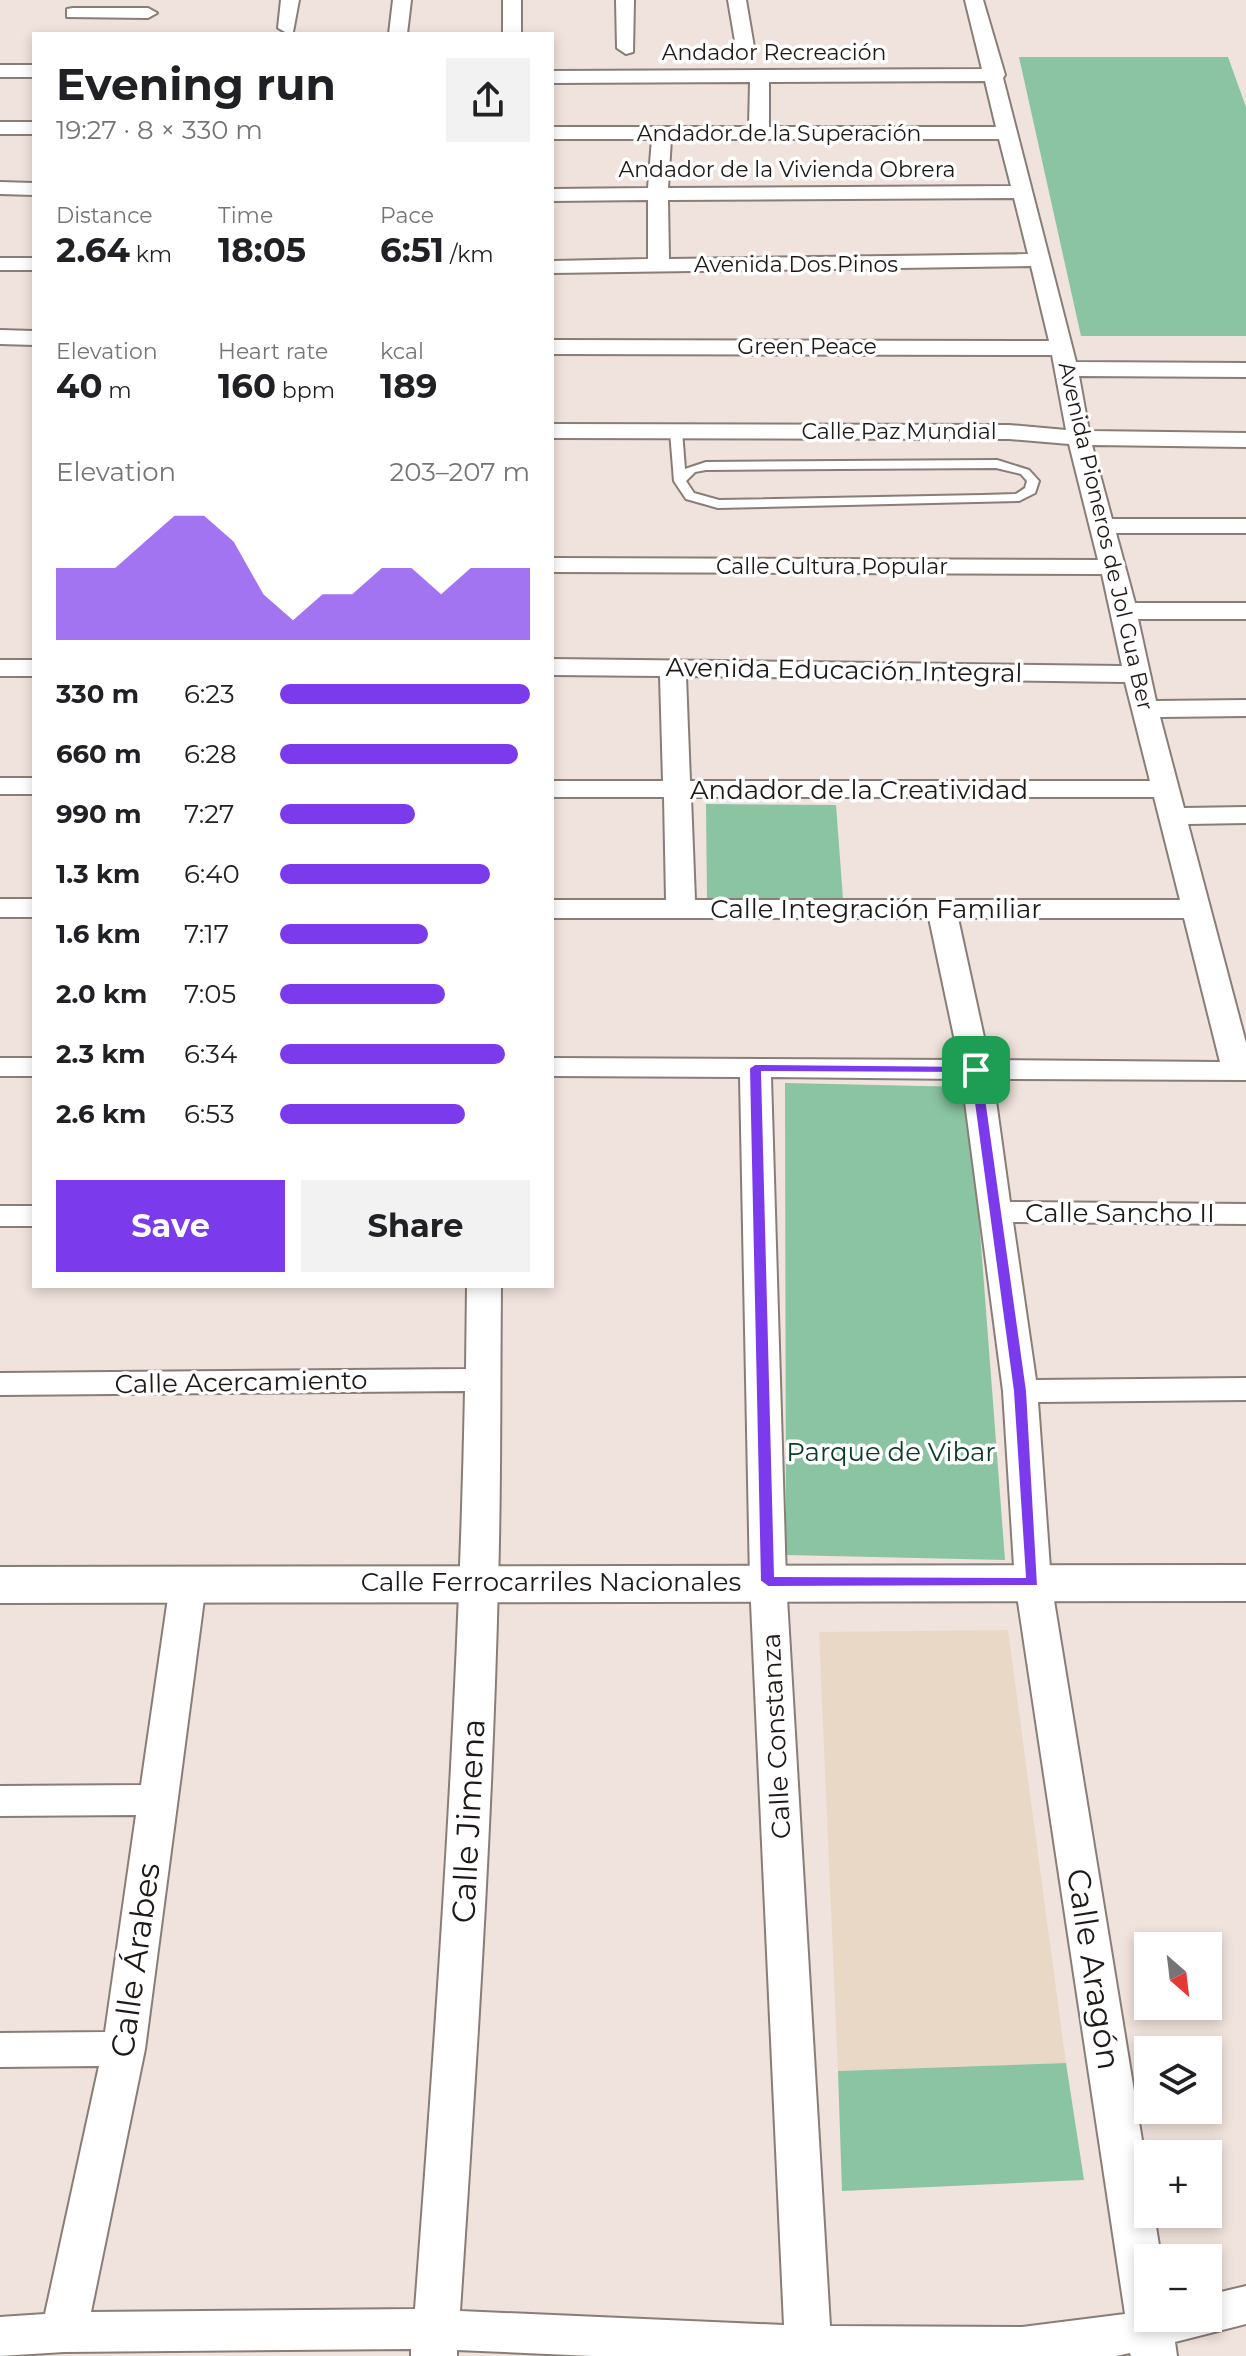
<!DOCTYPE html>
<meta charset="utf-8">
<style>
:root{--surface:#fff;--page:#f2f2f2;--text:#202124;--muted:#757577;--accent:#7c3aed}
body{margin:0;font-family:Montserrat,sans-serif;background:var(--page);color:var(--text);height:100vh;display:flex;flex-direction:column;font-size:30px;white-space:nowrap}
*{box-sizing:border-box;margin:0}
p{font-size:26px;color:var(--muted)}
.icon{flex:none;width:44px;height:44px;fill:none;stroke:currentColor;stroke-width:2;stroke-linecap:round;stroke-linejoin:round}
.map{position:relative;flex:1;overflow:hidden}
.details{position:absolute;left:32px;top:32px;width:522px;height:1256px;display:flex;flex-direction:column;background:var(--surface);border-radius:0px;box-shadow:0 4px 12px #0003}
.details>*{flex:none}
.needle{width:52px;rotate:152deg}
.controls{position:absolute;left:1134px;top:1932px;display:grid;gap:16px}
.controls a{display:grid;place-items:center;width:88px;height:88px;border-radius:0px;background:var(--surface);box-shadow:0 4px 12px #0003;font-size:40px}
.pin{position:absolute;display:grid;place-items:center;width:68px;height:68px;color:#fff;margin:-34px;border-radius:16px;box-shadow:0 4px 12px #0006}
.round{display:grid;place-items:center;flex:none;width:84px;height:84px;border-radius:0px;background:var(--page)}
.headline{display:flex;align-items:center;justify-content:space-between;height:136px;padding:0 24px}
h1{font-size:44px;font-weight:700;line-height:60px}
.stats{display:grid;grid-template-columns:repeat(3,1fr);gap:12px;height:136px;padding:8px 24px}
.stats div{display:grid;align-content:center}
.stats b{font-size:34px;font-weight:700}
.stats small{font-size:22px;font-weight:400}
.stats p{font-size:22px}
.chart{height:224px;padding:16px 24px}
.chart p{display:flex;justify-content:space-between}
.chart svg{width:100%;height:144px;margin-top:8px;fill:var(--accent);opacity:.7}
.button{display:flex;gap:16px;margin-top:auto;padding:16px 24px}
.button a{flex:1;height:92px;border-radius:0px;background:var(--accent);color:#fff;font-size:32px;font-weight:700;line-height:92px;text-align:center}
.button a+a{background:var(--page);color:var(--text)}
ul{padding:0 24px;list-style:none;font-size:26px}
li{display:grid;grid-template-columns:128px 96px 1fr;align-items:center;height:60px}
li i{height:20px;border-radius:10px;background:var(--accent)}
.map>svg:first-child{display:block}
.education{fill:#ead8c7}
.green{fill:#8bc4a2}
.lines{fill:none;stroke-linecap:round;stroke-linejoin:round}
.lane-casing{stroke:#897d77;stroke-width:4}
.street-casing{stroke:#897d77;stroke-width:4}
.secondary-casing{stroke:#897d77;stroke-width:4}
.lane{fill:#fff;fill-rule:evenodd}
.street{fill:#fff;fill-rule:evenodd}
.secondary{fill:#fff;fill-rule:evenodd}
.route{fill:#7c3aed;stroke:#fff;stroke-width:2;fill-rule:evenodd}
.labels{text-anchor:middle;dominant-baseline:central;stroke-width:7;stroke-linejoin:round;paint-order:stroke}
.far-street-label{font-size:22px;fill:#1e1917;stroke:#fff}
.street-label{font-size:26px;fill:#1e1917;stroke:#fff}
.park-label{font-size:26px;fill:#0a3c24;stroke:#fff}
.near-street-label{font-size:32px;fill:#1e1917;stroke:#fff}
</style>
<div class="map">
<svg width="1246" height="2356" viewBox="0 0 1246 2356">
<rect width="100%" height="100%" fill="#f0e2dc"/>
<path class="education" d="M1008,1630L1066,2063L838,2071L819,1632Z"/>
<path class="green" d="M1019,57H1228L1246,107V336H1081Z
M706,804L836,805L843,899H707Z
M785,1083L969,1087L1005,1560L786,1555Z
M1066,2063L1084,2180L842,2191L838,2071Z"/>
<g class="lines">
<defs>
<path id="lane" d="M676,428L682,431L685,469L706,462L997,460L1029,470L1039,481L1035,493L1019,501L718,508L686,499L674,481L670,431ZM996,468L1021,474L1027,481L1025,488L1016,494L983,495L719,500L694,493L686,481L695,472L706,470Z"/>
<path id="street" d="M281,0H299L293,32L287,33L278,28Z
M393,0H411L407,34H389Z
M503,0H521V34H503Z
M616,0H634L633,52L626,54L617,48Z
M728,0H746L754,47L752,51H738L736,47Z
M965,0H983L1005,75L1003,78L1076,362L1246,363V377L1079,376L1089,431L1246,433V447L1092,445L1112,519H1246V533H1116L1135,603H1246V619H1138L1156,701L1246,700V716L1160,717L1184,808L1246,807V823L1188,824L1246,1043V1080L993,1079L1010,1202L1246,1204V1224L1013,1222L1036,1380L1246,1378V1400L1038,1402L1051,1582L1148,2177V2214H1154L1161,2258H1148V2318H1208V2295L1246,2286V2324L1175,2342L1177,2356H1131L1130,2353L1116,2356H592L457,2350V2356H411V2349L64,2352L0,2356V2317L45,2314L99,2066L0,2067V2033L105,2032L136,1815L0,1816V1786L141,1785L170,1584L175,1575L188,1571L201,1575L206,1584L145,2049L91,2312L415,2309C438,2004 459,1698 465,1391L0,1395V1373L466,1369L467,1286H501C500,1385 501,1484 498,1583C492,1826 476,2068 460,2311L784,2325L750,1581L740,1077L552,1076V1058L959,1060L929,918H552V900H666L664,797H552V781H663L660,676L552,675V659L1122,666L1102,574L552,572V558L1098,560L1069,444L1009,439L552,438V424L1009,425L1066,430L1052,355L552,354V340L1049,341L1031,266L552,273V261L648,259V200L552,201V189L648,188L652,139H552V127H749L750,82L552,83V71L982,69ZM985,81L996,127H769V82ZM671,139H999L1011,186L668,188ZM1014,198L1028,254L669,259L668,200ZM686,676L1125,682L1150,781H690ZM691,797H1154L1180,900H695ZM958,918H1184L1220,1062L989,1060ZM771,1077L962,1079L1003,1391L1015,1582L1125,2314L1022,2327L830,2326L786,1581Z
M73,8H148L157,13L148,18L67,17V9Z
M0,65H34V77H0Z
M0,122H34V134H0Z
M0,182L34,183V195L0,194Z
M0,258H34V270H0Z
M0,330L34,331V345L0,344Z
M0,660H34V676H0Z
M0,778H34V794H0Z
M0,899H34V917H0Z
M0,1058H34V1076H0Z
M0,1206H34V1226H0Z"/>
<path id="secondary" d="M1246,1565V1601L0,1603V1567Z"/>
</defs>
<use href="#lane" class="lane-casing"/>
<use href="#street" class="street-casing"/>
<use href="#secondary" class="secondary-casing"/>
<use href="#lane" class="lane"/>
<use href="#street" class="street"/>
<use href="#secondary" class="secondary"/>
</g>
<path class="route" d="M755,1064L976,1066L982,1070L1027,1391L1038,1586L768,1587L760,1581L749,1068ZM762,1072L970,1073L1013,1391L1025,1577L775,1576Z"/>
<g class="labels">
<g class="far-street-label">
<text x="774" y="52">Andador Recreación</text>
<text x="779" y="133">Andador de la Superación</text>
<text x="787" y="169">Andador de la Vivienda Obrera</text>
<text x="796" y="264">Avenida Dos Pinos</text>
<text x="807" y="346">Green Peace</text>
<text x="899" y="431">Calle Paz Mundial</text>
<text transform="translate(1106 536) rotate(77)">Avenida Pioneros de Jol Gua Ber</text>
<text x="832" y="566">Calle Cultura Popular</text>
</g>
<g class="street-label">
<text transform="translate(844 670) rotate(1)">Avenida Educación Integral</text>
<text x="859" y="790">Andador de la Creatividad</text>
<text x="876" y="909">Calle Integración Familiar</text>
<text x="1120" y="1213">Calle Sancho II</text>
<text transform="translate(241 1382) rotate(-1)">Calle Acercamiento</text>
<text x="551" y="1582">Calle Ferrocarriles Nacionales</text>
<text transform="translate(776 1736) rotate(-93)">Calle Constanza</text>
</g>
<g class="park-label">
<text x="891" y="1452">Parque de Vibar</text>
</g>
<g class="near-street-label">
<text transform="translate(468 1821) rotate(-87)">Calle Jimena</text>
<text transform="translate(135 1960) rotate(-82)">Calle Árabes</text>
<text transform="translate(1094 1969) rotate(81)">Calle Aragón</text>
</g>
</g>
</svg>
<div class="controls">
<a><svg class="needle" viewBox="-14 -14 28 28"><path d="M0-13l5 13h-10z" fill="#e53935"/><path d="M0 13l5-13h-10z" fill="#757577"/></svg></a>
<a><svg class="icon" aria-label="layers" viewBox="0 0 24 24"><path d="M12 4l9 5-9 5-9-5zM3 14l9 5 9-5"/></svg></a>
<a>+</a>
<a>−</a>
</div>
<div class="pin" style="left:976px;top:1070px;background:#1e9e55"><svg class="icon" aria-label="arrive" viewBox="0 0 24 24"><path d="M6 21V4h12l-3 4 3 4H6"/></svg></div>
<section class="details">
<div class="headline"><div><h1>Evening run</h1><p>19:27 · 8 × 330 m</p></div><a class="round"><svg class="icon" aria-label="share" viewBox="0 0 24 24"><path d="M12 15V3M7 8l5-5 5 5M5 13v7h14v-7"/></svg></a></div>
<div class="stats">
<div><p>Distance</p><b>2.64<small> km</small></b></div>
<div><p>Time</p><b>18:05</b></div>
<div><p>Pace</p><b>6:51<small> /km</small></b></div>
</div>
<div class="stats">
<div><p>Elevation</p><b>40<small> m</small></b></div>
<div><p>Heart rate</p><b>160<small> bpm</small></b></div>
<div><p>kcal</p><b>189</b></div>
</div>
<div class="chart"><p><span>Elevation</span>203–207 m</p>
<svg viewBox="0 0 160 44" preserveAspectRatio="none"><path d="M0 44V22L10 22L20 22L30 14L40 6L50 6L60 14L70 30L80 38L90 30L100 30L110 22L120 22L130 30L140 22L150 22L160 22V44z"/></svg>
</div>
<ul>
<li><b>330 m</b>6:23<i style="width:100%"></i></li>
<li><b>660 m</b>6:28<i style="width:95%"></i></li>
<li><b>990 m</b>7:27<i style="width:54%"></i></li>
<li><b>1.3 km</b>6:40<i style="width:84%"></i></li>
<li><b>1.6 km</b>7:17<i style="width:59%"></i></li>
<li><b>2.0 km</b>7:05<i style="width:66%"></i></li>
<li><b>2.3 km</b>6:34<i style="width:90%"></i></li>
<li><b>2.6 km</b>6:53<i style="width:74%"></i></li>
</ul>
<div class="button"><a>Save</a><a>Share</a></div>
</section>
</div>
